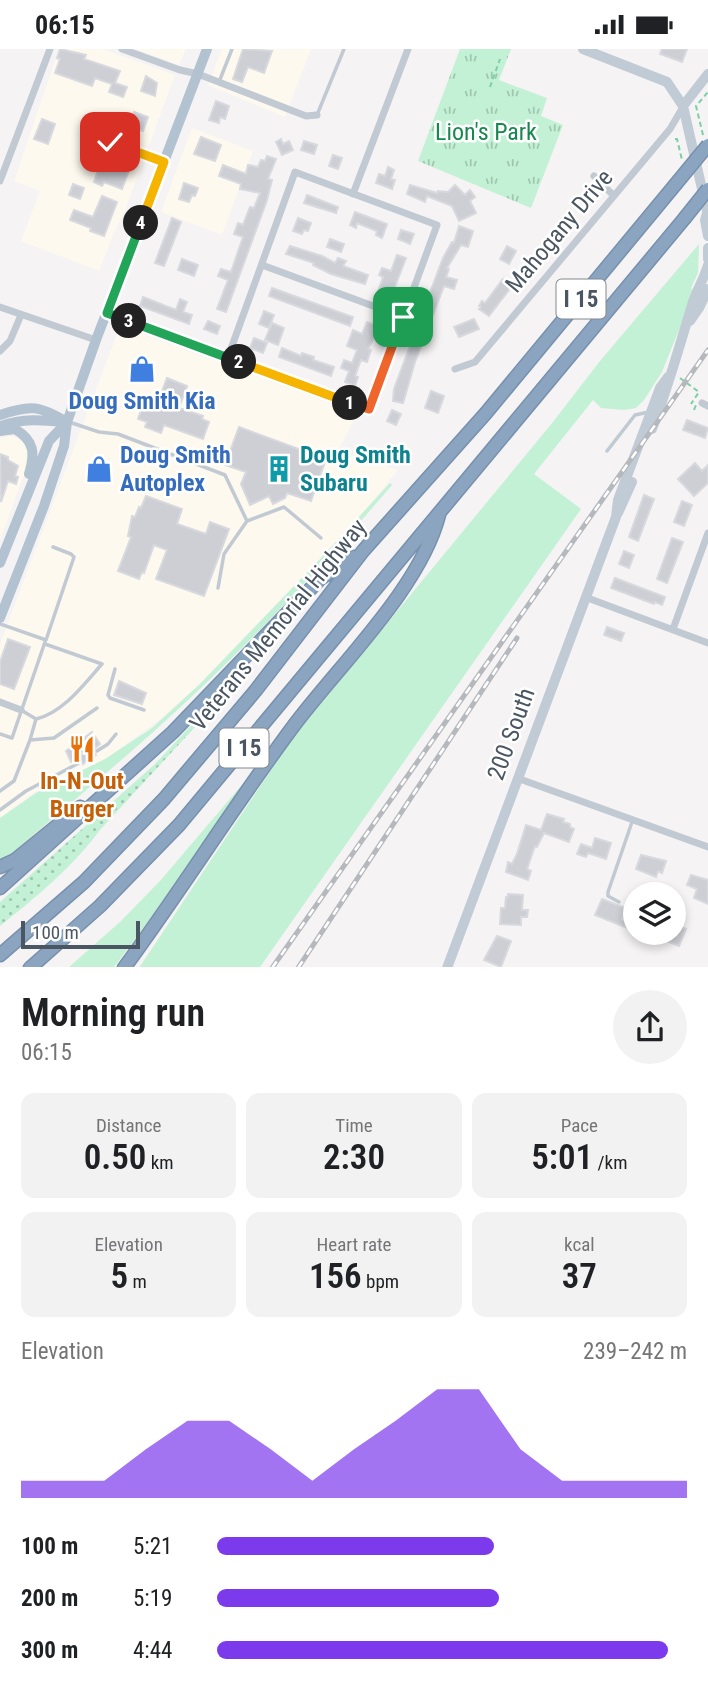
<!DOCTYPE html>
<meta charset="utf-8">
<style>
:root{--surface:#fff;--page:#f2f2f2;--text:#202124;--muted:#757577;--accent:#7c3aed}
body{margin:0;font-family:"Roboto Condensed",sans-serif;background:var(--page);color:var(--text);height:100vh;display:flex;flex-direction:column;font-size:26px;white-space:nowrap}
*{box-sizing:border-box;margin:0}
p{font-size:23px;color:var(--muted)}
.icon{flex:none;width:38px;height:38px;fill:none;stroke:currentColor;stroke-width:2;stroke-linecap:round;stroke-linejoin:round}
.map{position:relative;height:918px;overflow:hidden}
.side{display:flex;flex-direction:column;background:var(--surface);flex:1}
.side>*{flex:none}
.tools{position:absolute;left:623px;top:833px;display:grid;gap:14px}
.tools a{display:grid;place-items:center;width:63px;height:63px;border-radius:50%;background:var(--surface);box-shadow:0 4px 10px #0003;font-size:35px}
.scale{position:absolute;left:21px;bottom:18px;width:119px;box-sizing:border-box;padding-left:7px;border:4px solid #4a5661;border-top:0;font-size:19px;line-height:24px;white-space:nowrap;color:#4a5661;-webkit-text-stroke:5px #fff;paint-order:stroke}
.pin{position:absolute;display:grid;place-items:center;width:60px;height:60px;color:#fff;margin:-30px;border-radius:14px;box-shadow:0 4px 10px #0006}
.km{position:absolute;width:35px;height:35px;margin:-18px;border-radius:50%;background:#222;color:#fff;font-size:19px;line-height:35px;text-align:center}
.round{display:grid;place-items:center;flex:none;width:74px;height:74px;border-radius:37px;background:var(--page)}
.summary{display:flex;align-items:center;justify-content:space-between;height:119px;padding:0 21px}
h1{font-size:38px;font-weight:600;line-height:52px}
.figures{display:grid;grid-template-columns:repeat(3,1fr);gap:10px;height:119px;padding:7px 21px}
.figures div{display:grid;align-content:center;border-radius:14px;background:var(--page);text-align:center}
.figures b{font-size:35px;font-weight:600}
.figures small{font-size:19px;font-weight:400}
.figures p{font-size:19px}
.chart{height:196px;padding:14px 21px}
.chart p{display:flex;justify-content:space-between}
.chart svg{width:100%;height:126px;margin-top:7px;fill:var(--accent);opacity:.7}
ul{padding:0 21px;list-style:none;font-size:23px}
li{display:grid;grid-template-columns:112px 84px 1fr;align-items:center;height:52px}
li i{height:18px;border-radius:9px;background:var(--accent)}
.status{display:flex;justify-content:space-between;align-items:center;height:49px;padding:0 35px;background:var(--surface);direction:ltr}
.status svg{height:19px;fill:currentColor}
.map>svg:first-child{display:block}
.commercial{fill:#fdf9ef}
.grass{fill:#c3f1d5}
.park{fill:url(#park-tufts)}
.garden{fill:url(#garden-dots)}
.building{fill:#cdcfd5;stroke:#d7d9de;stroke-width:2}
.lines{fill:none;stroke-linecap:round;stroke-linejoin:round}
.highway-casing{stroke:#7690ad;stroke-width:15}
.path{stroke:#7ad0a6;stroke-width:2;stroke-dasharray:5 3.5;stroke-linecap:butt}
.lane{stroke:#c1cad2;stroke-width:3.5}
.street{stroke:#c1cad2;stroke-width:7}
.secondary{stroke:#c1cbd6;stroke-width:10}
.primary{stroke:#b3c2d1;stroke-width:10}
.highway{stroke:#8ba5c1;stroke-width:12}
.rail-casing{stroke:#b5b8bd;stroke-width:5}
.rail{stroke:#fff;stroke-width:2.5;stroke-dasharray:8;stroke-linecap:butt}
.highway-bridge-casing{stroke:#7690ad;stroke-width:15;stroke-linecap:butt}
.highway-bridge{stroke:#8ba5c1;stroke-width:12}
.split-1-casing{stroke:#fff;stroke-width:14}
.split-2-casing{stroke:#fff;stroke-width:14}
.split-3-casing{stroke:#fff;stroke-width:14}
.split-4-casing{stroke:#fff;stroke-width:14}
.split-5-casing{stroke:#fff;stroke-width:14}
.split-1{stroke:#f0652b;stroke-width:9}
.split-2{stroke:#f5b400;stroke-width:9}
.split-3{stroke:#22a559;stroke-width:9}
.split-4{stroke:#22a559;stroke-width:9}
.split-5{stroke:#f5b400;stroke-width:9}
.labels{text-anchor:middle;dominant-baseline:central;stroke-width:5;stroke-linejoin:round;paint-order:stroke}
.shield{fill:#fff;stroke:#808990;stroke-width:2}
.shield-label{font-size:23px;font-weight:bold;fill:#4a5661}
.park-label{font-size:24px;fill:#17864f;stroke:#fff}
.street-label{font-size:24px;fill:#4a5661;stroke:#fff}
.shop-label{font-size:24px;font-weight:bold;fill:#366cbe;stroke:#fff}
.culture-label{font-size:24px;font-weight:bold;fill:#0d838f;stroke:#fff;text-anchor:start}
.food-label{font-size:24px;font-weight:bold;fill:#c56008;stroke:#fff}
</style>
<div class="status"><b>06:15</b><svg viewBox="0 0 49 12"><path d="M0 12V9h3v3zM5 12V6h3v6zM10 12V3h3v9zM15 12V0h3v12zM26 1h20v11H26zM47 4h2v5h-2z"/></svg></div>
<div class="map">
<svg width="708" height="919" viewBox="0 0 708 919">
<defs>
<pattern id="park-tufts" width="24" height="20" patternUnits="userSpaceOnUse" patternTransform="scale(1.75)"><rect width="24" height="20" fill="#c3f1d5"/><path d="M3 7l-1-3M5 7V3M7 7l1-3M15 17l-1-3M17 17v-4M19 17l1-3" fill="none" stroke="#a0c6b0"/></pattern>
<pattern id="garden-dots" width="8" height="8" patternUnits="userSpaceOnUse" patternTransform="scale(1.75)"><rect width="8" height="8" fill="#c3f1d5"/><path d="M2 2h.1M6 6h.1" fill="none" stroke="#a0c6b0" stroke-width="1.8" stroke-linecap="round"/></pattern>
</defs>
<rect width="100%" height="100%" fill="#f5f3f3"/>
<path class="commercial" d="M59,0H102L175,26L125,161L113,186L99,222L21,192L40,142L14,132Z
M135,0H186L179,16Z
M222,0H311L285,68L208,36Z
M192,79L253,102L222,186L161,163Z
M120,277L347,361L354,371L338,402L398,421L355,473L199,635L163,668L100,714L35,743L0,769V595Z
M12,387L22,392L27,398L30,410L0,491V389Z"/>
<path class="grass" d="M699,195L698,224L691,239L694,243L662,323L644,351L636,359L623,361L601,359L593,351L534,425L581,460L260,918L139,919L291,691L553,373L600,312Z
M390,434L392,436C317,524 237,608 151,685C104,727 56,766 9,807L0,811V769L36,744L105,710L152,679L200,635L323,507Z
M246,731L173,840L114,918L68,919L121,872L160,832Z"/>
<path class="park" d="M460,0H511L499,31L547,49L541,67L563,76L531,159L418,112Z"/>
<path class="garden" d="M216,650L218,653L99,782C73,818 35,849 0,877V853L154,716Z"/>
<path class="building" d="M60,0L86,6L84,10L120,22L115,34L127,38L123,48L109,43L112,35L95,29L92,37L55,24L60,10L57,9Z
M243,0L272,2L264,24L248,18L242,33L233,30Z
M662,0H687L682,13L660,5Z
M146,27L157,34L155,47L141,42Z
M216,52L229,57L225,70L220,68L219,74L209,71Z
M134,63L148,68L143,82L129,77Z
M42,70L55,75L48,95L34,90Z
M109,74L120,77L117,86L107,82Z
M201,88L221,96L215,112L194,105Z
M281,90L283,95L289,92L293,101L282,106L276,93Z
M304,92L317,96L314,105L301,101Z
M121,103L134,108L122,140L104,133L102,137L94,133L98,121L93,119L96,111L115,118Z
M333,106L342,109L338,120L329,117Z
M267,107L276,110L268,130L272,131L267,151L226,263L217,260L228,231L218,227L221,220L231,223L243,188L234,185L238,174L243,176L250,158L254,159L260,144L240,140L241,135L219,127L223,116L246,125L248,116L258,118L261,111L265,112Z
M388,118L394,121L391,130L395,131L392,140L376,134L379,125L385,127Z
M184,134L198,139L195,147L192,146L189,153L179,150Z
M73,135L84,139L80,150L69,146Z
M410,136L437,144L438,142L448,143L455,136L465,146L470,141L475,148L470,152L476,164L459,172L452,157L427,147L425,153L407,145Z
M307,146L338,158L336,164L304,154Z
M102,147L117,153L104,187L90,182L91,179L70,171L74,161L93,168Z
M355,163L387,175L382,189L376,186L377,182L357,174L356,179L350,176Z
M172,169L181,173L164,217L155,214Z
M298,169L311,174L308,182L304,181L302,185L293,182Z
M459,177L473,182L468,198L461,196L447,219L449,220L446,228L457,231L454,240L444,237L415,313L403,354L393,352L394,340L443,209L452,193L454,194Z
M401,181L414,185L410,195L398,190Z
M330,190L344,195L341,203L327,198Z
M290,197L322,207L335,214L338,209L346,212L343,217L368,226L365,235L331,225L313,216L314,214L286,205Z
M507,197L516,202L509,215L500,210Z
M397,206L406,209L392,245L379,240L383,228L379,226L382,219L391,222Z
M182,210L198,216L194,227L178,221Z
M503,230L512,237L489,267L479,260L481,258L479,257L482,252L485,254Z
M272,239L353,268L350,277L269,247Z
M143,248L176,261L180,250L187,253L183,263L192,266L189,275L140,257Z
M264,262L274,266L269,279L259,275Z
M474,270L479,280L459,288L454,278Z
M208,272L220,277L217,285L204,280Z
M367,273L380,278L368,300L371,301L367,313L361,311L355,327L358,328L355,337L345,333L349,322L341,319L344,311L352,314L357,301L347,297L353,281L362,285Z
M272,274L284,279L278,296L265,291Z
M254,289L267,294L263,304L250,299Z
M282,299L301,307L302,304L314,308L313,311L334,318L331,327L279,308Z
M167,329L187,337L179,359L203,367L202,370L209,373L203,390L164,376L161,384L145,378L147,373L138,370L147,346L159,350Z
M431,342L444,347L438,364L425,359Z
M392,361L401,365L396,376L387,372Z
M687,371L708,379L705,389L683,381Z
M239,378L326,410L311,452L287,444L285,449L273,455L269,447L250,456L241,435L246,423L225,416Z
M0,405L8,408V411L18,417L15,427L18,428L16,435L8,432L1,453Z
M695,414L702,422L708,416V434L694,447L678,430Z
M644,446L654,450L638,492L629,488Z
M146,447L182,460L177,475L206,485L210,473L229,480L204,547L156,530L167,501L154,496L144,524L142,523L139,530L118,522L131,488L128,487L132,467L135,468L139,458L141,459Z
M682,452L692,456L684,477L674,473Z
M672,489L683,493L667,534L657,530Z
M624,502L634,506L629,519L619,515Z
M615,529L665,548L662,556L655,553L654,555L611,539Z
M607,578L624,584L621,592L604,586Z
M8,590L30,598L14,640L0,635V613Z
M119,632L146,644L142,655L114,646Z
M92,683L100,695L93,701L96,706L83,715L80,710L71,713L66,702Z
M547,765L564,770L563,773L570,775V778L574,780L569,793L544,784L537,798L535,797L527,820L531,822L528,831L506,823L508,813L512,815L517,805L526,776L541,781Z
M595,789L611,794L606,810L588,804L586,808L577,805L581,795L592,799Z
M641,806L666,812L662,824L658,822L656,828L636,820Z
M691,826L708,831V855L694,849L697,840L687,836Z
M508,845L523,846L522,861H528L527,868H521V876L500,875L501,859H505L506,848H508Z
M602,850L626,859L622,870L635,875V882L595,866Z
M674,875L686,880L679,897L646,884H674Z
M497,887L511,892L501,918L484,911Z"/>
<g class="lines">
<defs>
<path id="highway" d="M0,818L15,811L80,758
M0,839L173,683L320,530L354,508
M0,906L84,833L164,750L256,641L363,502L486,364L675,136
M30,919L100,857L179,776L684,170
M124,919C182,840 234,757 292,679C338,617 420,540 439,466"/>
</defs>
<use href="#highway" class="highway-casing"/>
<path class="path" d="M490,38L500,10
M703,86L696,57L708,43
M675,90H677L682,111
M680,329L699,343L691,355
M694,361L696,356"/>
<path class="lane" d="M219,33L232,0
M317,66L344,0
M110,93L162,113
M69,373L99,383L118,385L225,426L247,472L284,458L321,489
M607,402L635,366L649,363
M218,539L224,505L247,472
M0,575L46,591L74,508L71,505L53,498
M115,620L108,646L110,649L144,661
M21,661L36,670
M36,670C63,664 85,634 102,615L45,595
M36,670L30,691L54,689L97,659
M0,685L12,689L45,593
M97,702L108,695L116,685
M0,742L14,732L30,691
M0,761L26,742L79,714
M619,853L608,847V843L632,773"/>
<path class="street" d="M122,0L180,21L198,25L306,67L317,66
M594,127L614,147
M0,132L50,0
M353,145L408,0
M262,216L403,268
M0,258L96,291
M107,264L120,268L369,361L437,176L295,123L228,308
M0,302L10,292L21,266
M455,320L475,313L670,80L683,58
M702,354L708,357
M585,548L708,594
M673,580L708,484
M0,653L21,661
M517,729L708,798"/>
<path class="secondary" d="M583,0L667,33L683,57L708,166
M683,57L708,25
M707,164L705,171L708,187
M708,199V210
M690,272L699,259L708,240
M652,380C668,339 679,298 692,256C696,242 704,230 708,216
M618,464L632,433
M447,919L616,468L618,451L660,339L668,328"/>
<path class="primary" d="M0,366C31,355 40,357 67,373
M1,377C22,369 43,371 64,373
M0,382L15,380C35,392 35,405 29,425
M0,514L49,392L67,373
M0,569L44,457L64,397L67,373L96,291L207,0"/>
<use href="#highway" class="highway"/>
<defs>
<path id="rail" d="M272,919L708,301
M298,919L517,589"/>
</defs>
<use href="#rail" class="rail-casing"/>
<use href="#rail" class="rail"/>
<defs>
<path id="highway-bridge" d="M675,136L708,96
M684,170L708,140"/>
</defs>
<use href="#highway-bridge" class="highway-bridge-casing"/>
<use href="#highway-bridge" class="highway-bridge"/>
</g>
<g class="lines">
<defs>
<path id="split-1" d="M350,354L369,360L403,268"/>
<path id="split-2" d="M239,313L350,354"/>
<path id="split-3" d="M129,272L239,313"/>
<path id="split-4" d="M129,272L107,264L141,174"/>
<path id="split-5" d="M110,93L164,113L141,174"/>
</defs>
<use href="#split-1" class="split-1-casing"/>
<use href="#split-2" class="split-2-casing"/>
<use href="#split-3" class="split-3-casing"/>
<use href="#split-4" class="split-4-casing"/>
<use href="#split-5" class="split-5-casing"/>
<use href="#split-1" class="split-1"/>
<use href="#split-2" class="split-2"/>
<use href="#split-3" class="split-3"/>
<use href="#split-4" class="split-4"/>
<use href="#split-5" class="split-5"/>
</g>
<defs>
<symbol id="shop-bare" viewBox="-9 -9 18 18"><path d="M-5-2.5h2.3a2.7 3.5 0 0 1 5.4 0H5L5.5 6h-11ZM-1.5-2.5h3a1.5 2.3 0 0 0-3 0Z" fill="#3f7fe0" stroke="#fff" stroke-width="2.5" paint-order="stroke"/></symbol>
<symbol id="building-bare" viewBox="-9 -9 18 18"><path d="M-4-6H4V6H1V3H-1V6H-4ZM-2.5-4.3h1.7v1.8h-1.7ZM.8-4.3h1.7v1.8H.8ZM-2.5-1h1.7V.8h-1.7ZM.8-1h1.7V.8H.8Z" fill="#0f9aa8" stroke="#fff" stroke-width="2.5" paint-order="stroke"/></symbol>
<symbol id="restaurant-bare" viewBox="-9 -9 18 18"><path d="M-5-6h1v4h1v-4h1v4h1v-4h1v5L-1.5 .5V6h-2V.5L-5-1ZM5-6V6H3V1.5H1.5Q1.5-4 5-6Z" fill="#e8710a" stroke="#fff" stroke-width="2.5" paint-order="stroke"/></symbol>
</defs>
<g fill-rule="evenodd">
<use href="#shop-bare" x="123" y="301" width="38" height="38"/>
<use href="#shop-bare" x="80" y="401" width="38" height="38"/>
<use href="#building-bare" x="260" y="401" width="38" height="38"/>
<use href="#restaurant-bare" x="63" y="681" width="38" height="38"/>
</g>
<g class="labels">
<g class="shield">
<rect x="556.5" y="230.5" width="49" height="39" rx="5"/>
<rect x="219.5" y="679.5" width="49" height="39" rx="5"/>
</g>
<g class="shield-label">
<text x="581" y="250">I 15</text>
<text x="244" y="699">I 15</text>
</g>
<g class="park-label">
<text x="486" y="83">Lion's Park</text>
</g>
<g class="street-label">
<text transform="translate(559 182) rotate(-50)">Mahogany Drive</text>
<text transform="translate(278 576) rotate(-51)">Veterans Memorial Highway</text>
<text transform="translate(511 685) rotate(-70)">200 South</text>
</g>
<g class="shop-label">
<text x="142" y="352">Doug Smith Kia</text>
<text x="120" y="406" text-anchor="start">Doug Smith<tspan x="120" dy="28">Autoplex</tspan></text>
</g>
<g class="culture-label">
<text x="300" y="406">Doug Smith<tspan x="300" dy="28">Subaru</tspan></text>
</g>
<g class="food-label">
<text x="82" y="732">In-N-Out<tspan x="82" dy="28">Burger</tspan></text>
</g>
</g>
</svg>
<div class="tools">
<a><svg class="icon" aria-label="layers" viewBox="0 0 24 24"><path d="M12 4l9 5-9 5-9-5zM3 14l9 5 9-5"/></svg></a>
</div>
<div class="scale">100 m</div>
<div class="pin" style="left:403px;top:268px;background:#1e9e55"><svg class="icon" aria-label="arrive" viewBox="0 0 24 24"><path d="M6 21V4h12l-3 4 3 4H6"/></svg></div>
<div class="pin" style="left:110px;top:93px;background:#d93025"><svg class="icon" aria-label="check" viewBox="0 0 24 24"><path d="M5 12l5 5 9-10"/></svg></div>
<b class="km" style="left:350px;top:354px">1</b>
<b class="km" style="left:239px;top:313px">2</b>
<b class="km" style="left:129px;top:272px">3</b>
<b class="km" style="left:141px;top:174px">4</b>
</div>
<section class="side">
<div class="summary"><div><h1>Morning run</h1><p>06:15</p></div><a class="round"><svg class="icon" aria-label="share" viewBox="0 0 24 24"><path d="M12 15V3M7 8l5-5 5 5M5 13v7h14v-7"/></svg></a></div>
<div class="figures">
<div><p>Distance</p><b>0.50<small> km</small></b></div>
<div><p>Time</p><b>2:30</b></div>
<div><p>Pace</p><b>5:01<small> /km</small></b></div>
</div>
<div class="figures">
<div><p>Elevation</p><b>5<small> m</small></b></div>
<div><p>Heart rate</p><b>156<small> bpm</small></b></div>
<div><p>kcal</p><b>37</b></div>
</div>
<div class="chart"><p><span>Elevation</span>239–242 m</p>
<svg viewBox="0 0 160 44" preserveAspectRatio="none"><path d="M0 44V38L10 38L20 38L30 27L40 17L50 17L60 27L70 38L80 27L90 17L100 6L110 6L120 27L130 38L140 38L150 38L160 38V44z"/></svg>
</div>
<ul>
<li><b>100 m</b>5:21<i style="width:59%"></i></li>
<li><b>200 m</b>5:19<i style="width:60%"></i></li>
<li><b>300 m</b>4:44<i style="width:96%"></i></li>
</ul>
</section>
